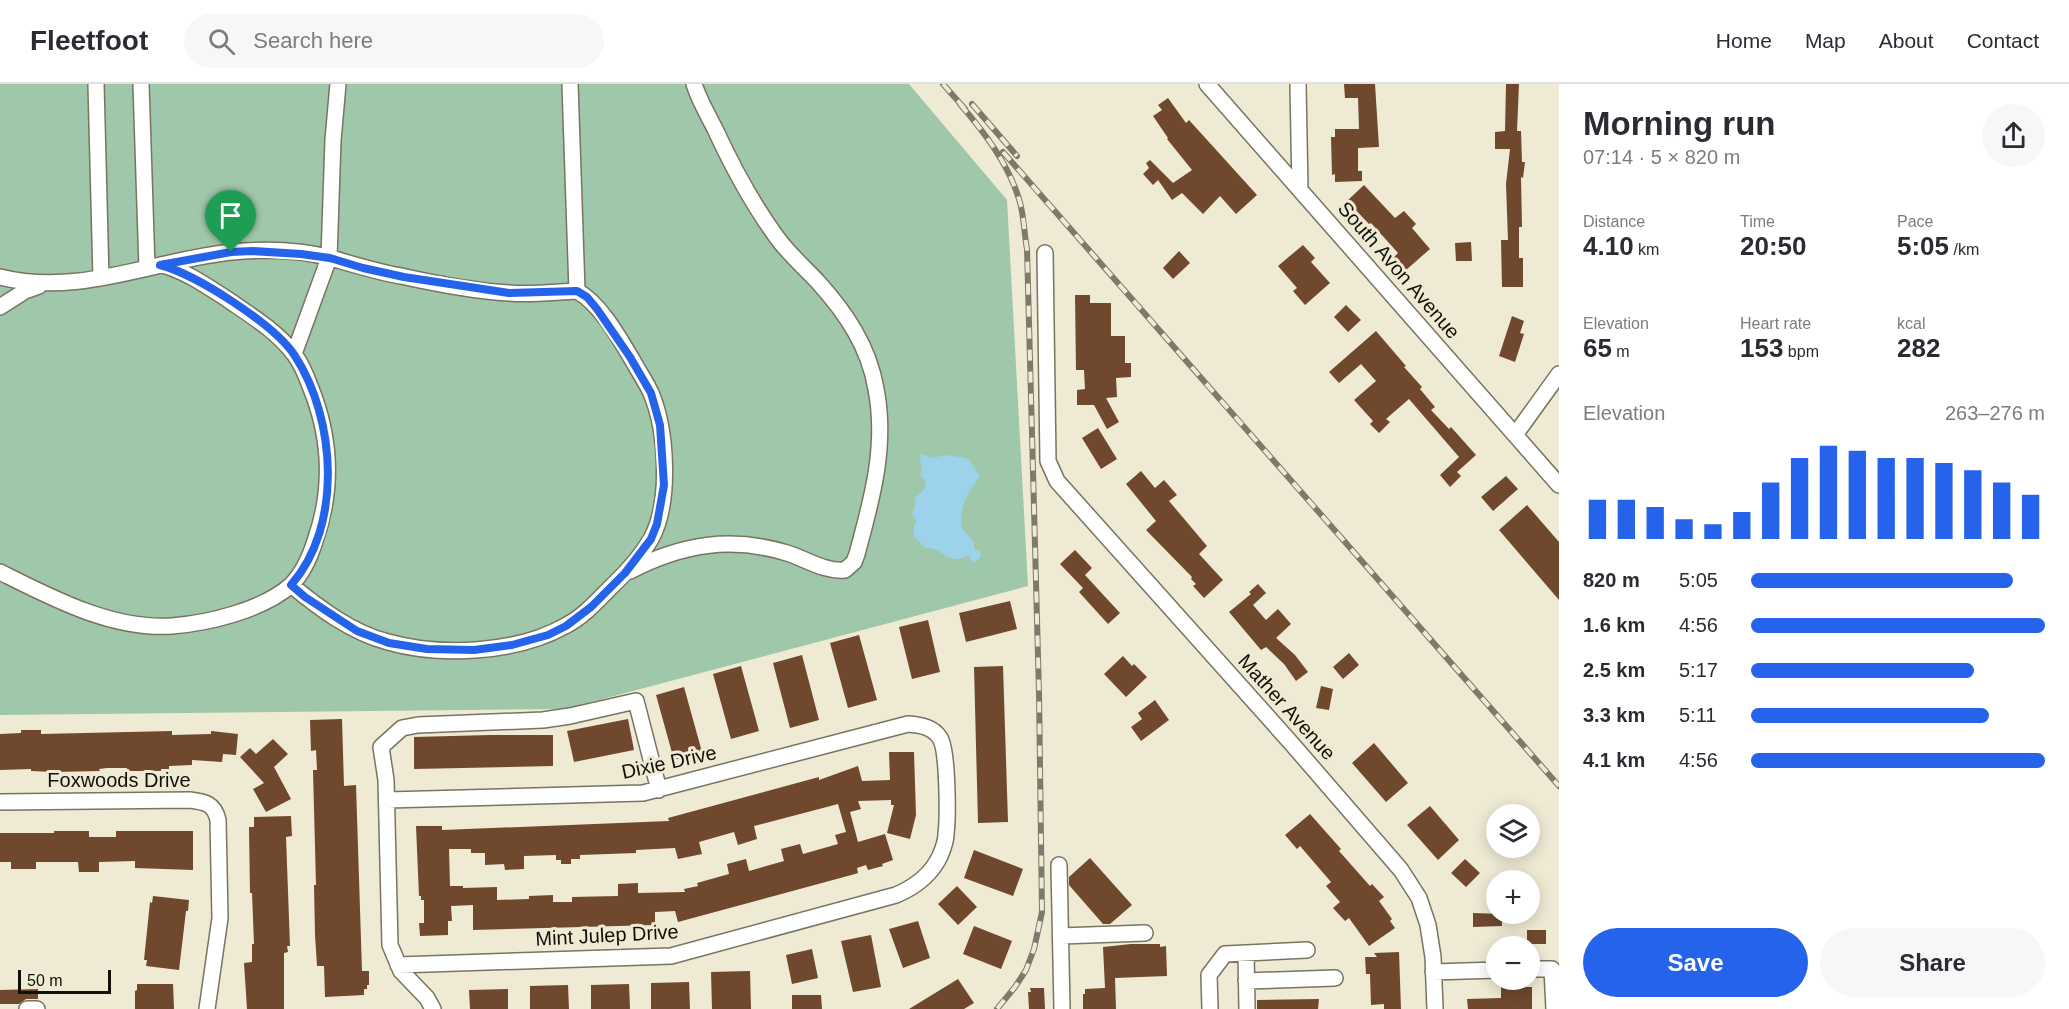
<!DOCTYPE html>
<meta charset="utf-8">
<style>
:root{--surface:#fff;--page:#f7f7f7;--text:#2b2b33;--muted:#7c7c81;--line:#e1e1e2;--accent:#2563eb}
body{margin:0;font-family:Arial,sans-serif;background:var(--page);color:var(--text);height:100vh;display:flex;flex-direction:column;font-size:22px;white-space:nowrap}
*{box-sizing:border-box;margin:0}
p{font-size:20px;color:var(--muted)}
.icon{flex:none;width:33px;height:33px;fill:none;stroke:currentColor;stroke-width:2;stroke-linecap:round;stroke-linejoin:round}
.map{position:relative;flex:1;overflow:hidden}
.drawer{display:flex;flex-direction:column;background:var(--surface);width:510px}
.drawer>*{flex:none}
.buttons{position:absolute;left:1486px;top:720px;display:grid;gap:12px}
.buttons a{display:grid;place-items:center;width:54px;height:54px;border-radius:50%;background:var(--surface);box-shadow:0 3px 15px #0003;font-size:30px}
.scale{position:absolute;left:18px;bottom:15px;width:93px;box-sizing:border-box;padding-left:6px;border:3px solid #121109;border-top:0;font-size:16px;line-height:21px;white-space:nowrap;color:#121109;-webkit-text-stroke:4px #efead4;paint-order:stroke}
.pin{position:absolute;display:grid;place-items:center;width:51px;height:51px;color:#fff;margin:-62px -26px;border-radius:50% 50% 50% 0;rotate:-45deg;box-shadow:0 0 6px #0007}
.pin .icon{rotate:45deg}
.round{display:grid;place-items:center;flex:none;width:63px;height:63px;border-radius:32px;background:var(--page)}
.summary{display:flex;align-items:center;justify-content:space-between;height:102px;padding:0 24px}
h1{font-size:33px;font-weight:800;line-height:45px}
.stats{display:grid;grid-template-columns:repeat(3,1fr);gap:9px;height:102px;padding:6px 24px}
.stats div{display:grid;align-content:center}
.stats b{font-size:26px;font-weight:800}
.stats small{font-size:16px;font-weight:400}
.stats p{font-size:16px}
.chart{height:168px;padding:12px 24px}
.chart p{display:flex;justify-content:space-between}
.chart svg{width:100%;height:108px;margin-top:6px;stroke:var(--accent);stroke-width:6}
.button{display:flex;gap:12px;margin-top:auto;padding:12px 24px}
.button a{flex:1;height:69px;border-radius:36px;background:var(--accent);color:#fff;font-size:24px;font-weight:800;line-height:69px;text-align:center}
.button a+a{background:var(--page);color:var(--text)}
ul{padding:0 24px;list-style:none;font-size:20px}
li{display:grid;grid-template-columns:96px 72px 1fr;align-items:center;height:45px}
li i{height:15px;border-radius:8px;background:var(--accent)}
header{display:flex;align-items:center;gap:36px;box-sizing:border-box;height:84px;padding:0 30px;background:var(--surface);border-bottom:2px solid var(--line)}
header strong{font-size:28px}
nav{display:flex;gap:33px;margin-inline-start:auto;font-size:21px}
.search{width:420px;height:54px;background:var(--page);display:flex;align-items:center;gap:15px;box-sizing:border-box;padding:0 21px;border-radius:33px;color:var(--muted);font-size:22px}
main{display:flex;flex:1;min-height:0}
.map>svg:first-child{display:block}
.green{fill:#9fc7aa}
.water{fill:#9cd3eb}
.building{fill:#6f482e;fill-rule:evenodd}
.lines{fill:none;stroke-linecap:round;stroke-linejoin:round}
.minor-casing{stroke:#787461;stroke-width:18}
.minor{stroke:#fff;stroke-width:15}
.rail-casing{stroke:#7d7a6c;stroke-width:6}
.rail{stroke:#efead4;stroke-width:4;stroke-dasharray:11;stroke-linecap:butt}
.route-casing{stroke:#fff;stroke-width:12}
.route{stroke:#2563eb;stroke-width:8}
.labels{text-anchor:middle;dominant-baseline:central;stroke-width:6;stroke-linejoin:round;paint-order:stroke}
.street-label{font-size:20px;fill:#121109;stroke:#efead4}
</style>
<header>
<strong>Fleetfoot</strong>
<div class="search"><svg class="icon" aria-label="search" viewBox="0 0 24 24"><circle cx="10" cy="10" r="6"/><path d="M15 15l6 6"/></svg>Search here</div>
<nav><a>Home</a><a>Map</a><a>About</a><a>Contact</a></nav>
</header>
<main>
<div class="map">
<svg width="1559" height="925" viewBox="0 0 1559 925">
<rect width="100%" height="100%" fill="#efead4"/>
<path class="green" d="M0,0H909L1007,116L1028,502L565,625L0,631Z"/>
<path class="water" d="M921,370L932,374L946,371L966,374L970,377L980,393C970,404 957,427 962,443C964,448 971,454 974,459V465L979,467L981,471L978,476L973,478L969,472C963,472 959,476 954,475C944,473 939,463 925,464L914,452V443L916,437L912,429L915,424V414C923,406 932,402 920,391L922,384L920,379Z"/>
<path class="building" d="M1344,0H1375L1379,63L1358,64V87H1362V97L1335,98V90L1332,91L1331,53H1335V45H1359L1358,14H1345Z
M1506,0H1519L1517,47H1521L1522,78H1525L1523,94L1521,93L1522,143H1519V174H1523V203H1502L1501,156H1508L1506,100L1510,65H1495V48L1505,47Z
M1168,14L1186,39L1189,36L1257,111L1236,130L1220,112L1203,130L1182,109L1172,116L1158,96L1153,101L1143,90L1149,84L1146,79L1150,76L1173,99L1192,86L1167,55L1168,54L1153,32L1162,26L1158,21Z
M1364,101L1395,134L1404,127L1416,140L1412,144L1430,165L1406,186L1394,173L1398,169L1371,139L1369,140L1347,117Z
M1471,158L1472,177H1456L1455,159Z
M1303,161L1315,174L1311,178L1330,199L1305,221L1293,207L1297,204L1278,182Z
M1179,167L1190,179L1173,195L1163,184Z
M1075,211H1090V219H1111V252H1125V279H1131V293L1116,294L1117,313L1106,314L1119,338L1107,345L1094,321H1077V306L1085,305L1084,286H1076Z
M1346,221L1361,236L1348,248L1334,233Z
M1512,232L1524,237L1520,249L1524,250L1515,278L1499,272Z
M1376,247L1406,282L1404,283L1422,303L1420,305L1435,323L1431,326L1449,345L1451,343L1476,371L1457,388L1461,392L1450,403L1440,391L1459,373L1409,315L1386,335L1390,338L1379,349L1370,340L1373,337L1354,316L1376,297L1361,280L1339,299L1329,288Z
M1098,344L1117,375L1101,385L1082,354Z
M1141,387L1155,404L1164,396L1177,411L1169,417L1207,462L1199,470L1223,496L1204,514L1193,502L1196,500L1191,495L1192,493L1146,446L1156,437L1126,400Z
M1506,392L1518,405L1493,427L1481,413Z
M1527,421L1559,458V516L1499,446Z
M1075,466L1092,484L1085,491L1120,529L1108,540L1079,508L1083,504L1060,480Z
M1258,500L1266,509L1253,521L1266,536L1278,525L1291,540L1276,554L1295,571L1308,588L1296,597L1284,580L1266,563L1261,566L1229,528L1251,510L1249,508Z
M1010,517L1017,545L966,558L959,529Z
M928,536L940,588L912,595L899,543Z
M859,551L877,616L848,624L830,559Z
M1349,569L1359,581L1343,595L1333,583Z
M802,571L819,636L790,644L773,579Z
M1123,572L1132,582L1134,580L1147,593L1126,613L1104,590Z
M741,582L759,647L731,655L713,590Z
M1003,582L1008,738L978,739L974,583Z
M1321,602L1333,605L1329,626L1316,624Z
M684,603L702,668L674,676L656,611Z
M1155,616L1169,636L1141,657L1131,643L1142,635L1138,629Z
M342,635L344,702L356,701L362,887H369V901H367V905H364V911L325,913L324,882H317L315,851L314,801H316L313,686H317L316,666L311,667L310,636Z
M628,635L634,666L574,678L567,647Z
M21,646H41V650L172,647V651L211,650V647L238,650L236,671L223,670L222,678L192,676V681L169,682V685H161V687H127V684H107L99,685L100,687L54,688L31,687V685L0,686V650L21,649Z
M490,651H553V682L414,685V653Z
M273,655L288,670L274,683L291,715L266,728L253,705L264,699L240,673L250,664L256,670Z
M1374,659L1408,699L1386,718L1352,679Z
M889,668H914L916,731L910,755L887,749L894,721H891V716L858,717L861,725L850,728L858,758L885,750L893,776L882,780L883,782L868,786L866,781L857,784L858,789L855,790L678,838L675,827L655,828V841L473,846V821L451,822L452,837H448V851L420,852L419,839H424V816H421V812H419L416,742H442V746L669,737L668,734L819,693V696L858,682L862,697L890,696ZM838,720L846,748L835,751L838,760L803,770L800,760L781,765L784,777L749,787L746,775L727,780L729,790L697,799L698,802L684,805L685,808L638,809V799L618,800V812L572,813V818H553V811L529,812V815L497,816V803L463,804V802H450L449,765H471V769H485V781L504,780L505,786L524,785V772L556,771V776H561V780H571V775H580V771L636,769V766L675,764L678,775L702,770L699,758L734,748L738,761L757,755L754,742Z
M1430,722L1459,756L1438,776L1407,741Z
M1310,730L1341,765L1339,767L1370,802L1372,800L1384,813L1379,817L1392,835L1390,837L1395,844L1369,862L1349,834L1345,837L1333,824L1340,818L1326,802L1331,798L1300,762L1297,765L1285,751Z
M291,732L292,752L286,753L290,862H287L288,868L284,869V925H247L244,879L252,878V860H254L252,809H250L249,743H254V733Z
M54,747H89V753H116V747H193V786L135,784V777L99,778V788H79L78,778H36V785H11V778H0V749H54Z
M974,766L1023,785L1013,812L964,794Z
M1090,774L1132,821L1110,840H1103L1069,801V793Z
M1465,775L1480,789L1466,803L1451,789Z
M957,802L977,823L958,841L938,820Z
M153,812L189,816L188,827H186L179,886L146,882L147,876H144L150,818L152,819Z
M1473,829L1502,830V842L1473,843Z
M918,837L930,874L903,884L889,845Z
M974,842L1012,857L1001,885L963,870Z
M1527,846H1546V860H1527Z
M871,851L881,903L853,908L841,857Z
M1131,860H1160V863L1166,862L1167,892L1115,894L1116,925H1083V910H1085V905L1105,904L1103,863Z
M812,865L818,894L792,900L786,871Z
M1399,868L1401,925H1384V920L1371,921L1370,890H1366L1365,873H1377L1374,869Z
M750,887L751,925H712L711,888Z
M958,895L974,919L964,925H909Z
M689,898L690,925H651V899Z
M137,900H173L174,925H135V907L137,906Z
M629,900L630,925H591V901Z
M568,901L569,925H530V902Z
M1501,903H1532V925H1468L1467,915L1501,914Z
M1030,904H1044L1045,925H1029L1028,908H1031Z
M38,905V915H26L19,920H0V906Z
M508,905V925H470L469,906Z
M792,911H821L822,925H792Z
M1319,915L1318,925H1257V916Z"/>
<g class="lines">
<defs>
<path id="minor" d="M96,0L101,194
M141,0L147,184
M570,0L577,207
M1207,0L1559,401
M1298,0L1300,106
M1045,169L1048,377L1057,397L1292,660L1401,786L1419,814L1428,841L1433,873L1435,925
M0,193C80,213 153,176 232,168C264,165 301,166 331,174C355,181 377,188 401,192C437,200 473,207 509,209C532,211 554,208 577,207C600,219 620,255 633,277C639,288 646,298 651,309C667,347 671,419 651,455C640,474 625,490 610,504C596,518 583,533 565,542C517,569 441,573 388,558C352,549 319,524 291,501
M0,223L25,207L39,202
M294,270L329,174L333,56L338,0
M1515,351L1559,290
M630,487C682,460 731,452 787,469C806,475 825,488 845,486L854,478L857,470C872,415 887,362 876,305C869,263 846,229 818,198C805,184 790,171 778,155C753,121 733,84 715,45C708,31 699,16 694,0
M0,488C52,514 112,546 172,542C209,539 263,526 291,501C303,489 310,473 315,457C333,406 331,353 310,302C306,291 301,279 294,270C277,247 250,231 227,215C207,202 187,188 163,181
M387,716L643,709L908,640C921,641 933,643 940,654C948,667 948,733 946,750C946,758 943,765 940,772C931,791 915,803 896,811L671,872L398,881
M0,718L189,716C205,718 214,719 218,736L220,834L207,925
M1059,781L1062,925
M1061,852L1145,849
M1246,869L1247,925
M1530,885H1552L1554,925
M1433,888L1497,886
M1246,897L1335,894
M27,925H37
M433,925L427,914L401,887L390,861L386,696L381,663L402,644L418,641L543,636L570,632L636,617L659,706
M1210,925L1209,891L1225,870L1307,866"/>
</defs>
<use href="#minor" class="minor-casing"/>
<use href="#minor" class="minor"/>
<defs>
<path id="rail" d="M943,0L965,25
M960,20C984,48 1008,79 1019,115C1024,130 1024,149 1027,165L1039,609L1042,828L1034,865L1026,886L1015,903L997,925
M972,20L1017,72
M1003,68L1559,702"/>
</defs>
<use href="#rail" class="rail-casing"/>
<use href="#rail" class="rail"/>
</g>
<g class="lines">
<defs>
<path id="route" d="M252,167L301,170L330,174L363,184L404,193L509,209L577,207L587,213L597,225L630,273L651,309L660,341L664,401L657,440L651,455L625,489L591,523L566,542L548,551L512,561L474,566L427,565L389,559L357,547L305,513L291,501C343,442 336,335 295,272C275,241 196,190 160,181L231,168Z"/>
</defs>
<use href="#route" class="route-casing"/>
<use href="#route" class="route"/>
</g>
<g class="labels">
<g class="street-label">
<text transform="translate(1399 186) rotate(49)">South Avon Avenue</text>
<text transform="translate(1287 623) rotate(48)">Mather Avenue</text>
<text transform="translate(669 678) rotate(-12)">Dixie Drive</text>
<text x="119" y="696">Foxwoods Drive</text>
<text transform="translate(607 851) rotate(-3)">Mint Julep Drive</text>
</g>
</g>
</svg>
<div class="buttons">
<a><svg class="icon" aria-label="layers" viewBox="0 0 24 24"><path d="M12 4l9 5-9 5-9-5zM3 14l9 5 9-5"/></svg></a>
<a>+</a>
<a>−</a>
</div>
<div class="scale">50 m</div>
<div class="pin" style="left:231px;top:168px;background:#1e9e55"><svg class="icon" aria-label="arrive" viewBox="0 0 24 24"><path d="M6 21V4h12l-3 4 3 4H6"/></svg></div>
</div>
<section class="drawer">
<div class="summary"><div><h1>Morning run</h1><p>07:14 · 5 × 820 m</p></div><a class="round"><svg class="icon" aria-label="share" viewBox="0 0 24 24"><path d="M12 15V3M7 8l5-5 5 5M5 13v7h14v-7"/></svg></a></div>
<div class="stats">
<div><p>Distance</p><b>4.10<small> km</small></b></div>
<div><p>Time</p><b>20:50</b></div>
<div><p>Pace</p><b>5:05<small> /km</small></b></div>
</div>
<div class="stats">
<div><p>Elevation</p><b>65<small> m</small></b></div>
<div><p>Heart rate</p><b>153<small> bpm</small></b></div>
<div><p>kcal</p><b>282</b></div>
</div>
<div class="chart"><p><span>Elevation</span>263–276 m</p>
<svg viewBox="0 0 160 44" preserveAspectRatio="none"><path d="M5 44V28M15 44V28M25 44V31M35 44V36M45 44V38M55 44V33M65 44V21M75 44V11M85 44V6M95 44V8M105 44V11M115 44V11M125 44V13M135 44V16M145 44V21M155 44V26"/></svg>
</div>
<ul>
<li><b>820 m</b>5:05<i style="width:89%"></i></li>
<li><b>1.6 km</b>4:56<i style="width:100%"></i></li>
<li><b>2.5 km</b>5:17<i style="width:76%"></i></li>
<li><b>3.3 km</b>5:11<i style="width:81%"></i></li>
<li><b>4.1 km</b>4:56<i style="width:100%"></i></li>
</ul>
<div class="button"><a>Save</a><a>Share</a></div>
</section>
</main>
